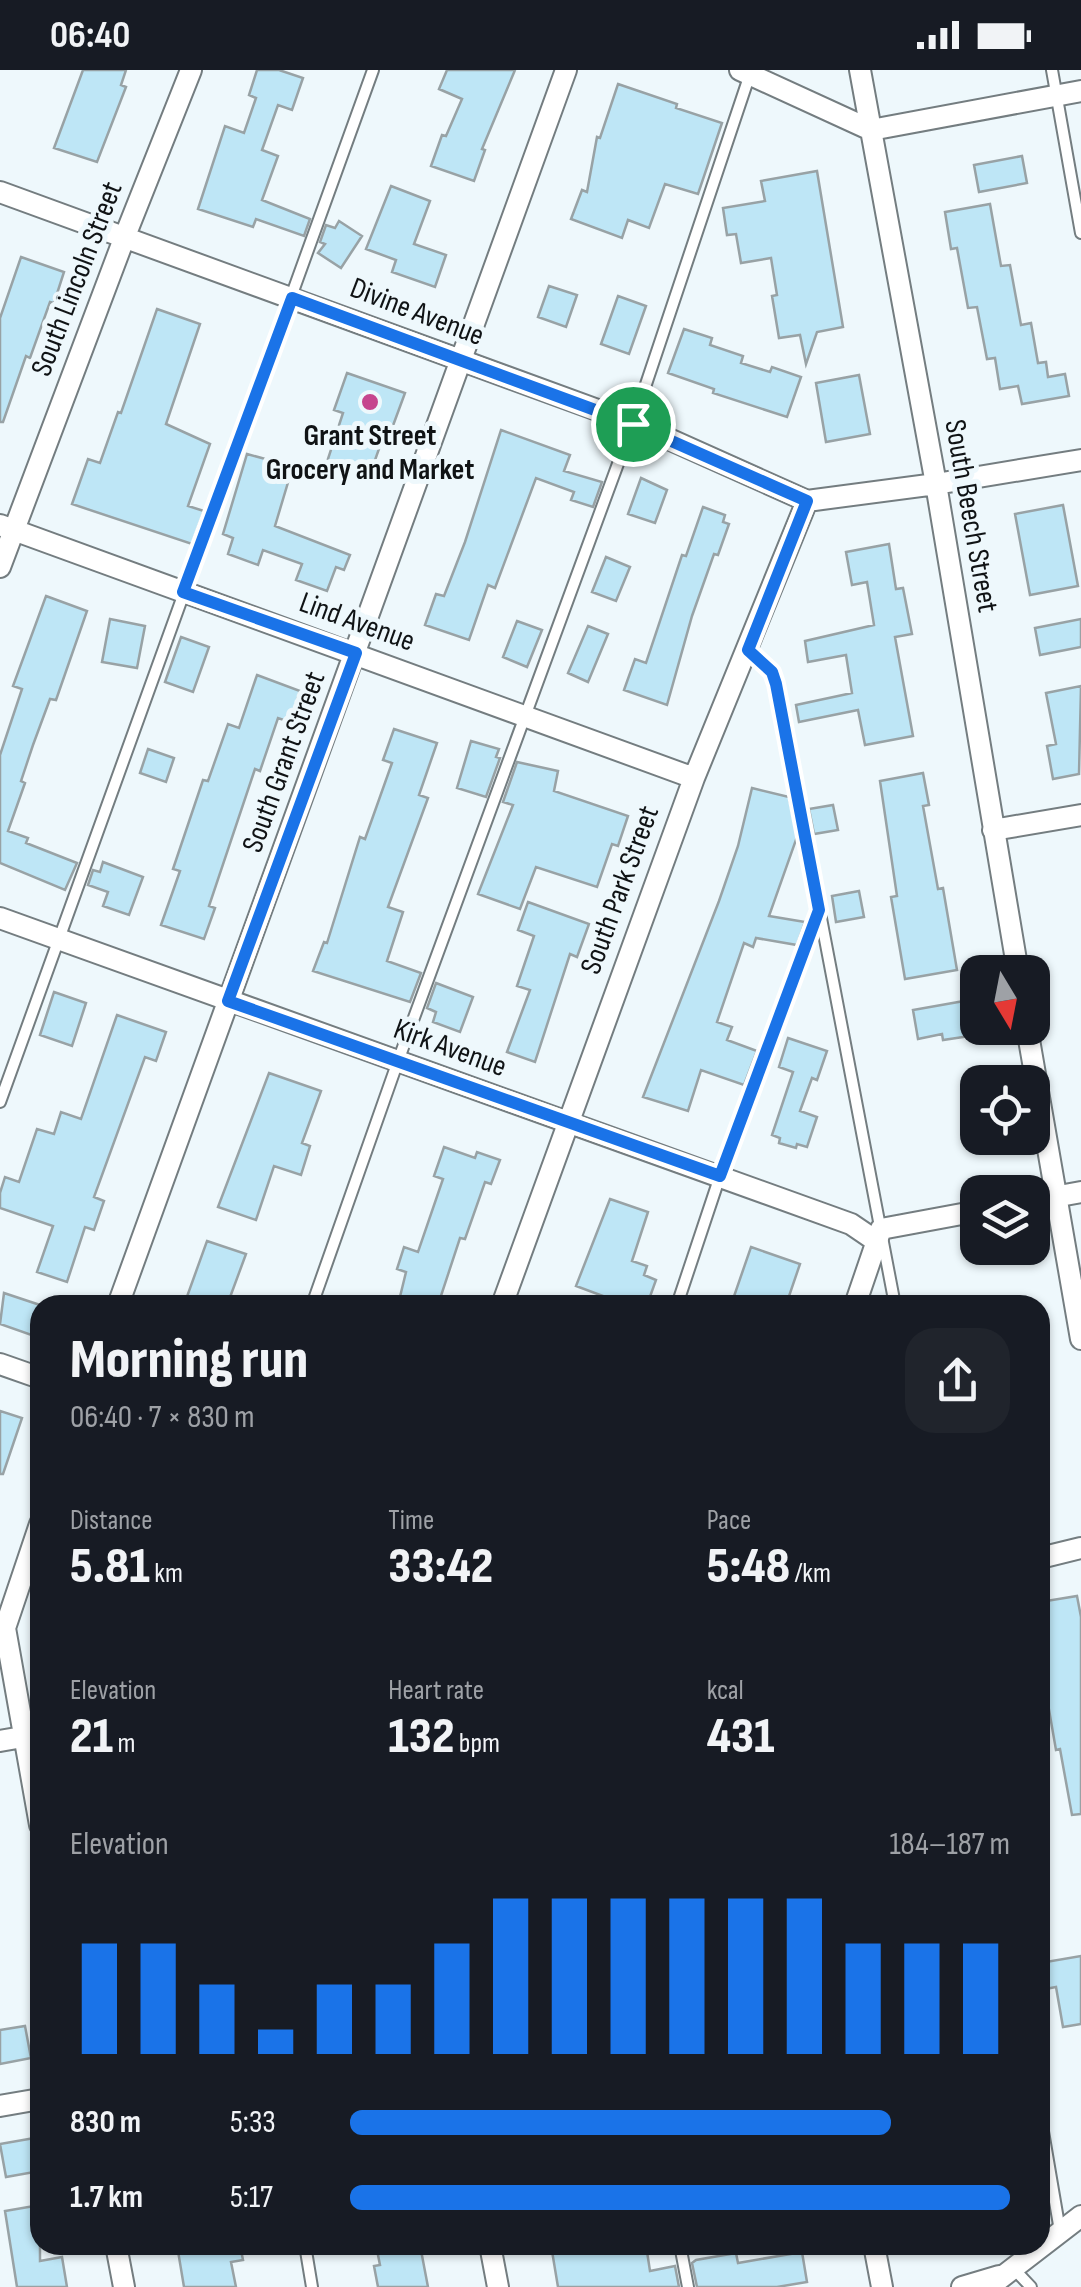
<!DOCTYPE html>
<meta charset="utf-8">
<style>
:root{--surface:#171b24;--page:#20242c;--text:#f1f3f6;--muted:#9ea1a6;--accent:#1a73e8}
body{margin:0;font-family:"Sofia Sans Condensed",sans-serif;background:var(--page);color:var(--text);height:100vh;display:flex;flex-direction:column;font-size:38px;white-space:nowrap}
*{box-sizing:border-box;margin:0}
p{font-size:32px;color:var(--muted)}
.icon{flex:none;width:55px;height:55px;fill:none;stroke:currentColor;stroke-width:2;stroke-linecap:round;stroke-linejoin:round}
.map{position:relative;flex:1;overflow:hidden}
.details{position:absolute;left:30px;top:1225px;width:1020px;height:960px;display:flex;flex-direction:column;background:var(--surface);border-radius:30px;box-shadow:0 2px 8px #0004}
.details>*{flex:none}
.needle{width:65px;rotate:170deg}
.controls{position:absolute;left:960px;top:885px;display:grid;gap:20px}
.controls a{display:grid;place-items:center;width:90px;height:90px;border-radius:20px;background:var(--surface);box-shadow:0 2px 8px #0004;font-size:50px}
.pin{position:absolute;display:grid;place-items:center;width:85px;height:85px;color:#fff;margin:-42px;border:5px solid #fff;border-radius:50%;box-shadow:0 2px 10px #0007}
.round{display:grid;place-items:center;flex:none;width:105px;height:105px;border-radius:30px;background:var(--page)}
.overview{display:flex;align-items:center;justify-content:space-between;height:170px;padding:0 40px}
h1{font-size:55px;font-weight:800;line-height:75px}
.metrics{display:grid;grid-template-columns:repeat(3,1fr);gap:15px;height:170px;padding:10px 40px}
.metrics div{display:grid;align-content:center}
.metrics b{font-size:50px;font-weight:800}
.metrics small{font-size:28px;font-weight:400}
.metrics p{font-size:28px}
.chart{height:280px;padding:20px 40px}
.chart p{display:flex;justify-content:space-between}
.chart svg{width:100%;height:180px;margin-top:10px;stroke:var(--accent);stroke-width:6}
ul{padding:0 40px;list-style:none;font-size:32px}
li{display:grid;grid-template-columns:160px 120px 1fr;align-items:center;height:75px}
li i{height:25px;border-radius:12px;background:var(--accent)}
.status{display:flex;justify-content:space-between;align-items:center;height:70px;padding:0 50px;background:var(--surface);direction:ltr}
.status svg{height:28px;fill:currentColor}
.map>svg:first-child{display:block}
.building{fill:#bee6f6;stroke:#98a2a5;stroke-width:2.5}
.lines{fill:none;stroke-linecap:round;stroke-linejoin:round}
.lane-casing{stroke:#747d80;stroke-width:14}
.street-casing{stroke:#747d80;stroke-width:24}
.lane{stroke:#fff;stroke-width:10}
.street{stroke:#fff;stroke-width:20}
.route-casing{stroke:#fff;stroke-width:20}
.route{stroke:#1a73e8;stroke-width:12}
.poi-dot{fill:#c6458e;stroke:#eef8fc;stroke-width:4}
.labels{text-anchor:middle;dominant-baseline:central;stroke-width:10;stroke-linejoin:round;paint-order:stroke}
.street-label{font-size:30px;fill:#101315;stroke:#eef8fc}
.poi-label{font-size:30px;font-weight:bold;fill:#101315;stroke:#eef8fc}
</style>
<div class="status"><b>06:40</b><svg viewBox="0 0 49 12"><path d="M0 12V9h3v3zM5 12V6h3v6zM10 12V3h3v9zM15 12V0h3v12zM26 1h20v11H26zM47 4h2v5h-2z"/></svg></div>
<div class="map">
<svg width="1081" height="2217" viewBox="0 0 1081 2217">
<rect width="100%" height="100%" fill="#eef8fc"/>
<path class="building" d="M83,0H126L121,15L126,17L97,92L54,78Z
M257,0H279L303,8L292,40L278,35L262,80L278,86L262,130L310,149L304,166L256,149L253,157L198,139L225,56L244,63L256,28L249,25Z
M447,0H515L482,79L485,80L474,111L431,96L442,65L446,66L462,29L439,19Z
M618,14L677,34L676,38L722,53L698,124L665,114L649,158L628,150L622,168L571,149L582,120L587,122L597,67L600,68Z
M1022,86L1027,113L979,122L974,95Z
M817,101L843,257L817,262L806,294L800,265L779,268L772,226L777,225L771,188L741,193L736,164L727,165L723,138L765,131L761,111Z
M391,116L430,131L414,174L446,185L435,217L392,202L396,190L366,179Z
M990,134L1001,196L1010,195L1021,255L1031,253L1038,293L1046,292L1048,307L1065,304L1069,326L1022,334L1018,316L1000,319L995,288L987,289L977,237L968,238L957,178L951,179L945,142Z
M339,151L362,166L341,198L318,183L325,174L320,172L326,155L335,158Z
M21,187L64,202L54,233L50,232L30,288L26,286L3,352H0V248Z
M549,216L577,225L566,257L538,247Z
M618,226L646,236L629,284L601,274Z
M157,239L200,254L166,354L210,374L188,436L204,441L192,474L72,434L88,389L100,393L118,342L121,343Z
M684,259L712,268L710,275L743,286L741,293L770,302L772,297L801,307L787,347L713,323L714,319L668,303Z
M347,303L405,323L391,361L386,359L368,410L326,395L343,343L334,340Z
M859,305L870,364L826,372L816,313Z
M501,360L570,385L564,401L602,412L593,437L571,430L574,422L536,408L495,518L488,515L469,570L425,555L436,524L444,526L465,472Z
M247,384L273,391L269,403L289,409L275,456L350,485L344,500L336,497L327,521L296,510L302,494L263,480L258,495L228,484L233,468L223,464Z
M641,408L667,420L655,453L628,444Z
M1063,435L1078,516L1030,525L1015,444Z
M703,437L725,445L723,452L729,454L718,485L714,484L692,546L667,635L624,620L635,589L646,593L682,485L686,486Z
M889,474L896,519L903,518L912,564L895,567L913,666L865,675L858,640L799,652L796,635L852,623L846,585L808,592L805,571L874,555L867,512L852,515L846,482Z
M606,487L630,497L616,531L592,522Z
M46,526L87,541L56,630L50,629L33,675L21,711L25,713L8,761L28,768L26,773L77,793L65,820L0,793V685L22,619L13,616Z
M110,549L145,556L137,598L102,592Z
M1081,549V577L1040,585L1035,558Z
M517,551L542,560L527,597L503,587Z
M588,556L608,564L588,612L568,603Z
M181,567L209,577L193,622L165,612Z
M257,605L300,621L290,652L278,648L260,701L255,699L209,836L215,838L204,869L161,855L180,801L173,799L203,710L208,711L228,654L239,658Z
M1081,616L1079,704L1053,709L1047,676L1056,674L1046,623Z
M394,659L437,673L419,725L428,728L388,837L403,842L387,891L421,903L410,932L313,901L324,872L327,873L360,767L365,769L392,693L383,690Z
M471,671L499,679L496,687L500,688L486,727L457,718Z
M148,679L174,688L166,712L140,703Z
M517,692L558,701L554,721L628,746L618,776L612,774L597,817L536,797L520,839L478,824L513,735L503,732Z
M923,703L929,735L923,736L938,819L943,818L957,900L905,909L891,827L897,826L880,711Z
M752,718L789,727L797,767L769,846L805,852L797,875L756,868L753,877L744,873L717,952L732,957L727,970L757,981L744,1015L701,1000L688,1041L643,1027L719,831L738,776Z
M833,735L838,760L814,764L809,739Z
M103,792L143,807L129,845L103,836L108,822L88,815L93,800L100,802Z
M859,821L864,847L836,852L832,826Z
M528,832L589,854L577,887L570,884L535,992L507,982L530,920L517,916L534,866L518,860Z
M436,913L473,927L460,962L433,952L436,942L427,938Z
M54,922L86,933L72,976L40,965Z
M964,931L970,966L943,970L942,964L918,969L913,940Z
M117,945L166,962L156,991L145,987L94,1127L104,1131L94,1160L85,1157L67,1212L37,1202L53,1156L0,1138V1123L5,1107L19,1112L37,1059L54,1064L61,1042L81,1049Z
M788,968L827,981L817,1010L812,1008L800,1041L817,1047L807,1077L797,1074L796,1078L779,1073L780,1068L772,1065L793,1002L779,997Z
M269,1003L321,1021L302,1073L310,1076L301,1105L274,1096L256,1150L218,1137Z
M444,1077L475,1088L477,1082L500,1090L491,1114L485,1112L465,1169L460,1168L438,1235H398L406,1202L397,1199L404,1177L418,1182L443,1109L434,1106Z
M610,1129L648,1142L632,1191L647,1196L644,1205L656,1210L647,1235H627L576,1216Z
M207,1171L246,1184L229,1230L234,1235H184Z
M751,1177L800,1194L786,1235H731Z
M4,1223L40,1235V1268L0,1254Z
M0,1341L22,1348L3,1404H0Z
M1077,1526L1081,1547V1744L1072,1745L1060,1679L1056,1680L1048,1634L1040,1636V1532Z
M1081,1886V1954L1063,1957L1056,1917L1040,1920V1893Z
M25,1956L31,1988L0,1994V1960Z
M40,2067V2101L6,2107L0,2074Z
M40,2135V2191L62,2187L67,2217H17L5,2141Z
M177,2175H240L243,2190L231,2192L236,2217H184Z
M376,2175H420L428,2217H378L374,2196L380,2195Z
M551,2175H599L600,2182L646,2175L650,2201L675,2196L679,2217H558Z
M802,2182L807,2212L777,2217H697L692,2193L696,2190L736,2183L738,2193Z"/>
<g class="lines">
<defs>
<path id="lane" d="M1052,0L1081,163
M747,580L772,602L776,613L895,1235
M0,1032L373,0
M312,1235L398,991L633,353L750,4
M677,1235L720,1106L819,841
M1040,2044L1060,2161
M305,2175L312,2217
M680,2175L688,2217
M1013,2198L1031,2217"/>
<path id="street" d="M740,0L871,60
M860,0L936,414L1018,902
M871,60L1081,21
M0,122L633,353L807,431L936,414L1081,390
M0,455L694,708
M0,497L125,166L191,0
M993,760L1081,745
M0,848L851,1154L876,1171
M1027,958L1081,1269
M1032,1131L1081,1122
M118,1235L566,0
M502,1235L694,708L807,431
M855,1235L881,1159L978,1141
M0,1294L40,1308
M40,1454L5,1558L40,1755
M1040,1488L1081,1478
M0,1671L40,1664
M0,2036L40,2029
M116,2175L124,2217
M490,2175L498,2217
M874,2175L882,2217
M962,2217L999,2206
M989,2217L1081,2146"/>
</defs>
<use href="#lane" class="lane-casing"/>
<use href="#street" class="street-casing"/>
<use href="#lane" class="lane"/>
<use href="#street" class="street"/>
</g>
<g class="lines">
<defs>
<path id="route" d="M292,228L633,354L807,431L748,580L772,602L776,614L819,840L720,1106L228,931L356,583L183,522Z"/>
</defs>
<use href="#route" class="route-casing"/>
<use href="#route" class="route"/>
</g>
<circle class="poi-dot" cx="370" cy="332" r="10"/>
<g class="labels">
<g class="street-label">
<text transform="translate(77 209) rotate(-69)">South Lincoln Street</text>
<text transform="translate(417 242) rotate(21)">Divine Avenue</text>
<text transform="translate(971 446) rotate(80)">South Beech Street</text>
<text transform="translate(357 552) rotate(20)">Lind Avenue</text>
<text transform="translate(284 692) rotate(-70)">South Grant Street</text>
<text transform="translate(620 820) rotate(-70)">South Park Street</text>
<text transform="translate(450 978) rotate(20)">Kirk Avenue</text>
</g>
<g class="poi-label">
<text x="370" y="366">Grant Street<tspan x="370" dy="34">Grocery and Market</tspan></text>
</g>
</g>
</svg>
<div class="controls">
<a><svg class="needle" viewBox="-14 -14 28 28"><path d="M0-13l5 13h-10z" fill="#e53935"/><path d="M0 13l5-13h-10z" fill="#9ea1a6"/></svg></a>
<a><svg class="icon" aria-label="locate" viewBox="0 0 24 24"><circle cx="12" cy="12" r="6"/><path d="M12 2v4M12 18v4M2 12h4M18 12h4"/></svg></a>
<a><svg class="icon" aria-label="layers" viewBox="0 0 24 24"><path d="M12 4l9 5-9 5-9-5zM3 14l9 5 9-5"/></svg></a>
</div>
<div class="pin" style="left:633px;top:354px;background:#1e9e55"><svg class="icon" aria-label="arrive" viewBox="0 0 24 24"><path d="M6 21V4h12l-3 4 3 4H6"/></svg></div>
<section class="details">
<div class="overview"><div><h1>Morning run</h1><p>06:40 · 7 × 830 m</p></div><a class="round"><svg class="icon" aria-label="share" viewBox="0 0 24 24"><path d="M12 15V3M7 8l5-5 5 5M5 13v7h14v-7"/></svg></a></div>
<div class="metrics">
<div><p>Distance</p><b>5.81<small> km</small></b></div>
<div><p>Time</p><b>33:42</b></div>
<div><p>Pace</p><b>5:48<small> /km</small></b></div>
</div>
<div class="metrics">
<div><p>Elevation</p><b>21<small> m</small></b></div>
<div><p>Heart rate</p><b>132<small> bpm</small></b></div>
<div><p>kcal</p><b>431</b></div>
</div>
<div class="chart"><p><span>Elevation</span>184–187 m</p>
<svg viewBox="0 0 160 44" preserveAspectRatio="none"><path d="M5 44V17M15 44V17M25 44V27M35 44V38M45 44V27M55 44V27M65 44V17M75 44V6M85 44V6M95 44V6M105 44V6M115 44V6M125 44V6M135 44V17M145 44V17M155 44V17"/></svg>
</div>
<ul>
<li><b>830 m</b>5:33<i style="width:82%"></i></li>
<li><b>1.7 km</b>5:17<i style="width:100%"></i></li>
</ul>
</section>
</div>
